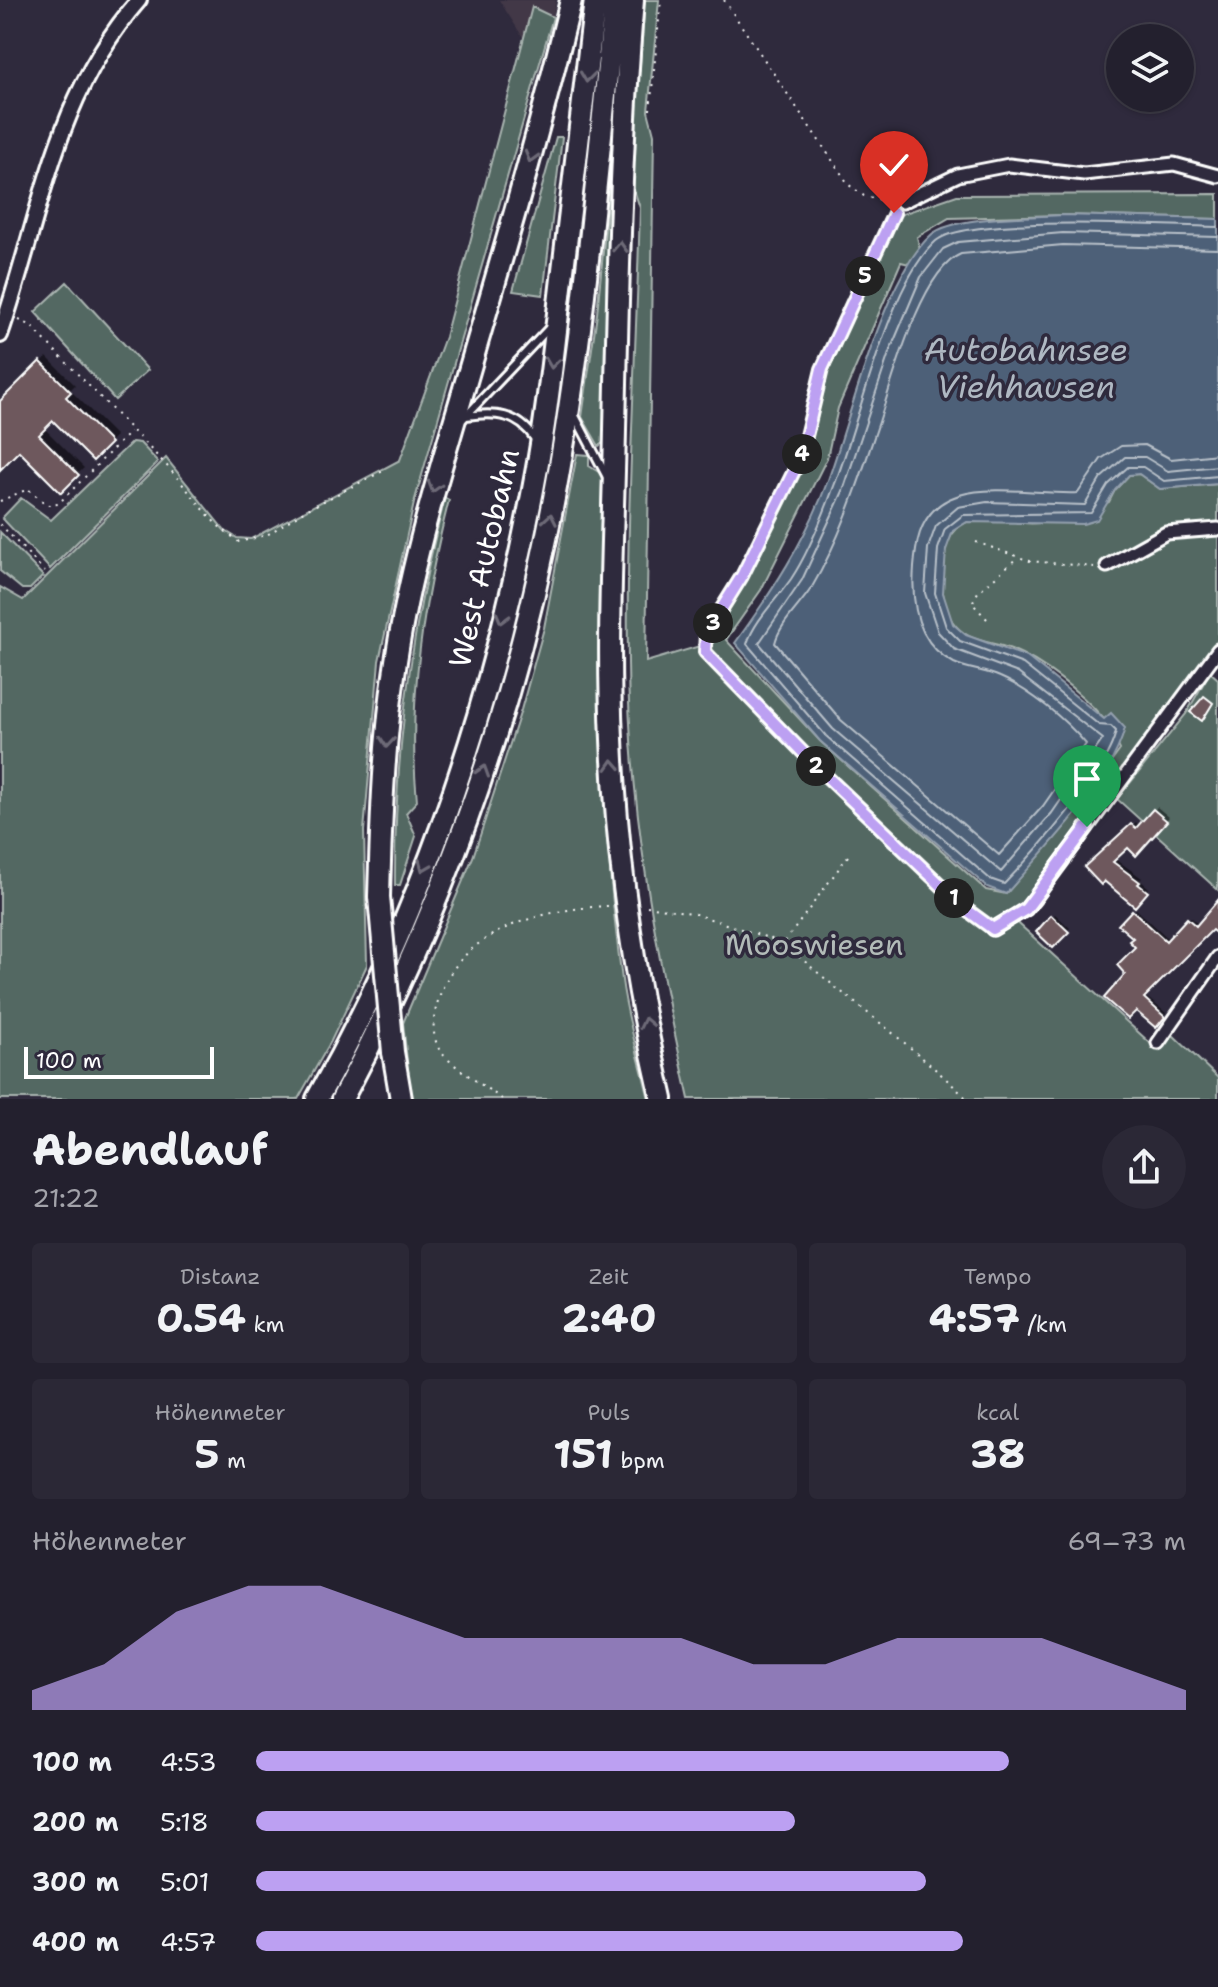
<!DOCTYPE html>
<html lang="de">
<meta charset="utf-8">
<style>
:root{--surface:#23202e;--page:#2b2836;--text:#f1f3f6;--muted:#a3a3aa;--line:#403e4a;--accent:#bca0f2}
body{margin:0;font-family:"Shantell Sans",sans-serif;background:var(--page);color:var(--text);height:100vh;display:flex;flex-direction:column;font-size:30px;white-space:nowrap}
*{box-sizing:border-box;margin:0}
p{font-size:26px;color:var(--muted)}
.icon{flex:none;width:44px;height:44px;fill:none;stroke:currentColor;stroke-width:2;stroke-linecap:round;stroke-linejoin:round}
.map{position:relative;height:1099px;overflow:hidden}
.side{display:flex;flex-direction:column;background:var(--surface);flex:1}
.side>*{flex:none}
.controls{position:absolute;left:1106px;top:24px;display:grid;gap:16px}
.controls a{display:grid;place-items:center;width:88px;height:88px;border-radius:50%;background:var(--surface);box-shadow:0 2px 6px #0004,0 0 0 2px var(--line);font-size:40px}
.scale{position:absolute;left:24px;bottom:20px;width:190px;box-sizing:border-box;padding-left:8px;border:4px solid #fff;border-top:0;font-size:22px;line-height:28px;white-space:nowrap;color:#fff;-webkit-text-stroke:6px #2f2a3d;paint-order:stroke}
.pin{position:absolute;display:grid;place-items:center;width:68px;height:68px;color:#fff;margin:-82px -34px;border-radius:50% 50% 50% 0;rotate:-45deg;box-shadow:0 0 8px #0007}
.pin .icon{rotate:45deg}
.km{position:absolute;width:40px;height:40px;margin:-20px;border-radius:50%;background:#222;color:#fff;font-size:22px;line-height:40px;text-align:center}
.round{display:grid;place-items:center;flex:none;width:84px;height:84px;border-radius:42px;background:var(--page)}
.summary{display:flex;align-items:center;justify-content:space-between;height:136px;padding:0 32px}
h1{font-size:44px;font-weight:700;line-height:60px}
.figures{display:grid;grid-template-columns:repeat(3,1fr);gap:12px;height:136px;padding:8px 32px}
.figures div{display:grid;align-content:center;border-radius:8px;background:var(--page);text-align:center}
.figures b{font-size:40px;font-weight:700}
.figures small{font-size:22px;font-weight:400}
.figures p{font-size:22px}
.chart{height:224px;padding:16px 32px}
.chart p{display:flex;justify-content:space-between}
.chart svg{width:100%;height:144px;margin-top:8px;fill:var(--accent);opacity:.7}
ul{padding:0 32px;list-style:none;font-size:26px}
li{display:grid;grid-template-columns:128px 96px 1fr;align-items:center;height:60px}
li i{height:20px;border-radius:10px;background:var(--accent)}
.map>svg:first-child{display:block}
.built{fill:#423847}
.green{fill:#536862;stroke:#a9b4b0;stroke-width:2}
.water{fill:#4d6178;stroke:#94a0ae;stroke-width:2}
.shadow{fill:#0007}
.lines{fill:none;stroke-linecap:round;stroke-linejoin:round}
.shore{stroke:#b8c0c9;stroke-width:2}
.building{fill:#6e585d;stroke:#fff;stroke-width:2}
.service-casing{stroke:#fff;stroke-width:12}
.minor-casing{stroke:#fff;stroke-width:17}
.tertiary-casing{stroke:#fff;stroke-width:20}
.motorway-casing{stroke:#fff;stroke-width:26}
.path{stroke:#fff;stroke-width:2;stroke-dasharray:2 6;stroke-linecap:butt}
.service{stroke:#2f2a3d;stroke-width:6}
.minor{stroke:#2f2a3d;stroke-width:11}
.tertiary{stroke:#2f2a3d;stroke-width:14}
.motorway{stroke:#2f2a3d;stroke-width:20}
.motorway-bridge-casing{stroke:#fff;stroke-width:26;stroke-linecap:butt}
.motorway-bridge{stroke:#2f2a3d;stroke-width:20}
.oneway{stroke:#6d6a77}
.route-casing{stroke:#fff;stroke-width:16}
.route{stroke:#bca0f2;stroke-width:10}
.labels{text-anchor:middle;dominant-baseline:central;stroke-width:7;stroke-linejoin:round;paint-order:stroke}
.street-label{font-size:30px;fill:#fff;stroke:#2f2a3d}
.park-label{font-size:30px;fill:#b2bbb8;stroke:#2f2a3d}
.water-label{font-size:32px;font-style:italic;fill:#afb8c2;stroke:#2f2a3d}
</style>
<div class="map">
<svg width="1218" height="1099" viewBox="0 0 1218 1099">
<rect width="100%" height="100%" fill="#2f2a3d"/>
<filter id="ink" filterUnits="userSpaceOnUse"><feTurbulence type="fractalNoise" baseFrequency=".0125" numOctaves="2"/><feDisplacementMap in="SourceGraphic" scale="16" xChannelSelector="R" yChannelSelector="G"/><feConvolveMatrix kernelMatrix="1 2 1 2 8 2 1 2 1" color-interpolation-filters="sRGB"/></filter>
<g filter="url(#ink)">
<path class="built" d="M499,0H556L553,17L532,7L524,39Z"/>
<path class="green" d="M645,0H659L648,111L654,134L646,662L700,646L704,632L745,579L808,453L827,372L899,215L957,195L1218,194V219L1062,215L949,218L917,237L923,261L913,265L901,262L838,408L827,458L761,590L726,640L820,741L986,890L1006,894L1066,824L1120,750C1115,740 1110,726 1103,718C1080,692 1043,662 1011,649C991,641 971,643 956,626C936,604 935,534 967,522C989,514 1016,526 1039,523C1062,520 1087,509 1109,502L1115,490L1129,475L1139,474L1160,489L1218,484V640L1028,899L1009,915L1159,1051L1173,1035L1218,1078V1099H689C657,956 629,809 628,662C626,511 636,359 640,208L631,181Z
M532,7L553,17L414,503L379,661L364,831L367,965L331,1041L298,1099H0V587L23,600L166,458L224,530L237,538L251,539L400,460L445,337Z
M556,137H562L543,295L513,291Z
M611,169H614L607,439L599,446L582,417L597,314Z
M67,282L148,370L115,400L35,312Z
M132,442L140,443L158,462L50,569L2,518L21,498L51,520Z
M577,454L589,455V466L602,474C598,644 599,811 622,980C627,1020 640,1060 649,1099H411L403,1023L473,857L521,710L544,628Z
M445,498L449,500C424,598 407,699 417,801L406,813L416,836L400,885H395C394,753 411,627 445,498Z
M0,532L43,576L30,589H22L0,571Z
M1210,672L1218,679V890L1117,799L1186,714Z"/>
<path class="water" d="M1062,215L1218,219V484L1160,489L1139,474L1129,475L1115,490L1097,520L1083,524L967,522L953,531L946,550L943,593L953,624L966,635L1027,657L1104,719L1111,713L1125,728C1111,783 1044,850 1006,894L987,887L820,741L735,643C772,592 806,540 828,480C851,417 883,278 931,235C952,216 1031,217 1062,215Z"/>
<path class="shadow" d="M47,357L75,385L70,390L116,436L93,458L53,419L44,428L84,468L61,490L19,448L0,467V403Z
M1157,807L1169,817L1136,853L1128,845L1114,858L1142,878L1140,880L1149,888L1135,904L1086,867L1136,822L1140,827Z
M1218,904V929L1212,927L1144,995L1166,1013L1156,1025L1136,1008L1128,973L1138,946L1135,938L1121,925L1136,909L1170,940L1191,917L1199,925Z
M1055,914L1070,928L1053,945L1038,932Z"/>
<g class="lines">
<path class="shore" d="M1218,227C1170,226 967,214 936,241C888,284 859,424 834,486C823,516 809,552 791,579C777,599 754,621 747,644L826,736L990,879L1004,884C1034,853 1108,771 1116,731L1111,726L1099,725L1023,664L960,641L946,627L935,593L938,549L945,529L963,515L1091,513L1108,485L1128,467H1143L1164,481L1218,476
M1218,237L1063,233L958,242L943,249L921,277L889,353L843,491L802,580L759,643L833,729L1001,872L1052,813L1103,739L1018,673L954,649L938,632L925,593L928,548L936,526L958,507L987,502L1085,505L1101,478L1125,457H1145L1168,471L1218,466
M1218,249L1063,245L961,254C921,270 892,382 879,422C860,478 842,536 812,587C801,605 780,623 775,643L841,720L999,855L1043,806L1086,744C1065,719 1030,690 1000,677C985,670 969,670 954,663C911,641 910,590 916,550C927,466 1020,496 1078,493L1101,459L1121,446L1145,445L1171,459L1218,454"/>
</g>
<path class="building" d="M40,361L71,392L66,397L111,443L93,461L53,421L39,435L79,475L61,493L19,451L0,470V401Z
M1204,696L1213,703L1202,721L1190,712Z
M1153,809L1167,821L1136,856L1128,848L1113,862L1140,882L1138,884L1148,892L1135,907L1104,881L1101,885L1084,867L1131,824L1136,828Z
M1218,900V935L1212,930L1144,998L1165,1017L1156,1028L1136,1011L1128,1019L1104,998L1125,974L1117,965L1135,947L1129,941L1133,938L1118,925L1132,910L1166,941L1187,918L1196,926Z
M1051,915L1069,932L1053,948L1036,932Z"/>
<g class="lines">
<defs>
<path id="service" d="M466,416C495,412 518,413 535,439
M575,416L607,477
M463,419L549,328"/>
<path id="minor" d="M902,202L958,175L1009,165L1084,174L1174,164L1218,176
M1107,566L1166,533L1218,529
M993,929L1026,909L1035,898L1218,650
M1158,1043L1218,957"/>
<path id="tertiary" d="M0,335C41,217 53,98 139,0"/>
<path id="motorway" d="M633,0C621,143 618,287 615,430C613,533 607,636 612,739C617,861 634,980 662,1099
M379,897C381,818 384,739 396,661C410,567 438,477 465,385C502,257 540,130 571,0
M393,1052L401,1099
M317,1099C426,907 498,685 537,468C549,403 555,336 563,270C574,180 585,90 595,0
M342,1099C436,924 506,734 546,539C583,362 595,179 615,0"/>
</defs>
<use href="#service" class="service-casing"/>
<use href="#minor" class="minor-casing"/>
<use href="#tertiary" class="tertiary-casing"/>
<use href="#motorway" class="motorway-casing"/>
<path class="path" d="M724,0L849,185L864,196L891,202
M650,110L661,0
M895,212L822,369L801,457L742,576L706,634L705,652L824,774L983,922
M19,320L30,325L168,467L216,524L239,542L267,535L302,512L387,469
M0,501L28,489L47,505L58,504L130,432
M0,524L45,572
M976,542L1030,561L1094,567
M987,619L972,603L978,592L1017,558
M848,856L784,943C843,997 910,1042 967,1099
M647,906L692,913L784,943
M502,1099C487,1088 447,1063 439,1049C431,1033 433,1017 438,1001C458,930 542,909 608,906"/>
<use href="#service" class="service"/>
<use href="#minor" class="minor"/>
<use href="#tertiary" class="tertiary"/>
<use href="#motorway" class="motorway"/>
<defs>
<path id="motorway-bridge" d="M379,897L393,1052"/>
</defs>
<use href="#motorway-bridge" class="motorway-bridge-casing"/>
<use href="#motorway-bridge" class="motorway-bridge"/>
</g>
<defs><path id="oneway-chevron" d="M-2-3.5L2.5 0L-2 3.5" fill="none" stroke-width="1.6" stroke-linecap="round" stroke-linejoin="round" transform="scale(2)"/></defs>
<g class="oneway">
<use href="#oneway-chevron" transform="translate(587 77) rotate(97)"/>
<use href="#oneway-chevron" transform="translate(531 157) rotate(106)"/>
<use href="#oneway-chevron" transform="translate(620 247) rotate(-88)"/>
<use href="#oneway-chevron" transform="translate(552 363) rotate(97)"/>
<use href="#oneway-chevron" transform="translate(434 487) rotate(107)"/>
<use href="#oneway-chevron" transform="translate(550 519) rotate(-80)"/>
<use href="#oneway-chevron" transform="translate(502 618) rotate(105)"/>
<use href="#oneway-chevron" transform="translate(387 742) rotate(95)"/>
<use href="#oneway-chevron" transform="translate(613 765) rotate(-93)"/>
<use href="#oneway-chevron" transform="translate(483 771) rotate(-72)"/>
<use href="#oneway-chevron" transform="translate(424 866) rotate(112)"/>
<use href="#oneway-chevron" transform="translate(646 1023) rotate(-102)"/>
</g>
</g>
<g class="lines" filter="url(#ink)">
<defs>
<path id="route" d="M894,213L822,369L801,457L742,576L706,634L705,652L824,774L967,910L993,929L1026,909L1087,827"/>
</defs>
<use href="#route" class="route-casing"/>
<use href="#route" class="route"/>
</g>
<g class="labels">
<g class="street-label">
<text transform="translate(484 558) rotate(-77)">West Autobahn</text>
</g>
<g class="park-label">
<text x="814" y="944">Mooswiesen</text>
</g>
<g class="water-label">
<text x="1026" y="349">Autobahnsee<tspan x="1026" dy="37">Viehhausen</tspan></text>
</g>
</g>
</svg>
<div class="controls">
<a><svg class="icon" aria-label="layers" viewBox="0 0 24 24"><path d="M12 4l9 5-9 5-9-5zM3 14l9 5 9-5"/></svg></a>
</div>
<div class="scale">100 m</div>
<div class="pin" style="left:1087px;top:827px;background:#1e9e55"><svg class="icon" aria-label="arrive" viewBox="0 0 24 24"><path d="M6 21V4h12l-3 4 3 4H6"/></svg></div>
<div class="pin" style="left:894px;top:213px;background:#d93025"><svg class="icon" aria-label="check" viewBox="0 0 24 24"><path d="M5 12l5 5 9-10"/></svg></div>
<b class="km" style="left:954px;top:898px">1</b>
<b class="km" style="left:816px;top:766px">2</b>
<b class="km" style="left:713px;top:623px">3</b>
<b class="km" style="left:802px;top:454px">4</b>
<b class="km" style="left:865px;top:276px">5</b>
</div>
<section class="side">
<div class="summary"><div><h1>Abendlauf</h1><p>21:22</p></div><a class="round"><svg class="icon" aria-label="share" viewBox="0 0 24 24"><path d="M12 15V3M7 8l5-5 5 5M5 13v7h14v-7"/></svg></a></div>
<div class="figures">
<div><p>Distanz</p><b>0.54<small> km</small></b></div>
<div><p>Zeit</p><b>2:40</b></div>
<div><p>Tempo</p><b>4:57<small> /km</small></b></div>
</div>
<div class="figures">
<div><p>Höhenmeter</p><b>5<small> m</small></b></div>
<div><p>Puls</p><b>151<small> bpm</small></b></div>
<div><p>kcal</p><b>38</b></div>
</div>
<div class="chart"><p><span>Höhenmeter</span>69–73 m</p>
<svg viewBox="0 0 160 44" preserveAspectRatio="none"><path d="M0 44V38L10 30L20 14L30 6L40 6L50 14L60 22L70 22L80 22L90 22L100 30L110 30L120 22L130 22L140 22L150 30L160 38V44z"/></svg>
</div>
<ul>
<li><b>100 m</b>4:53<i style="width:81%"></i></li>
<li><b>200 m</b>5:18<i style="width:58%"></i></li>
<li><b>300 m</b>5:01<i style="width:72%"></i></li>
<li><b>400 m</b>4:57<i style="width:76%"></i></li>
</ul>
</section>
